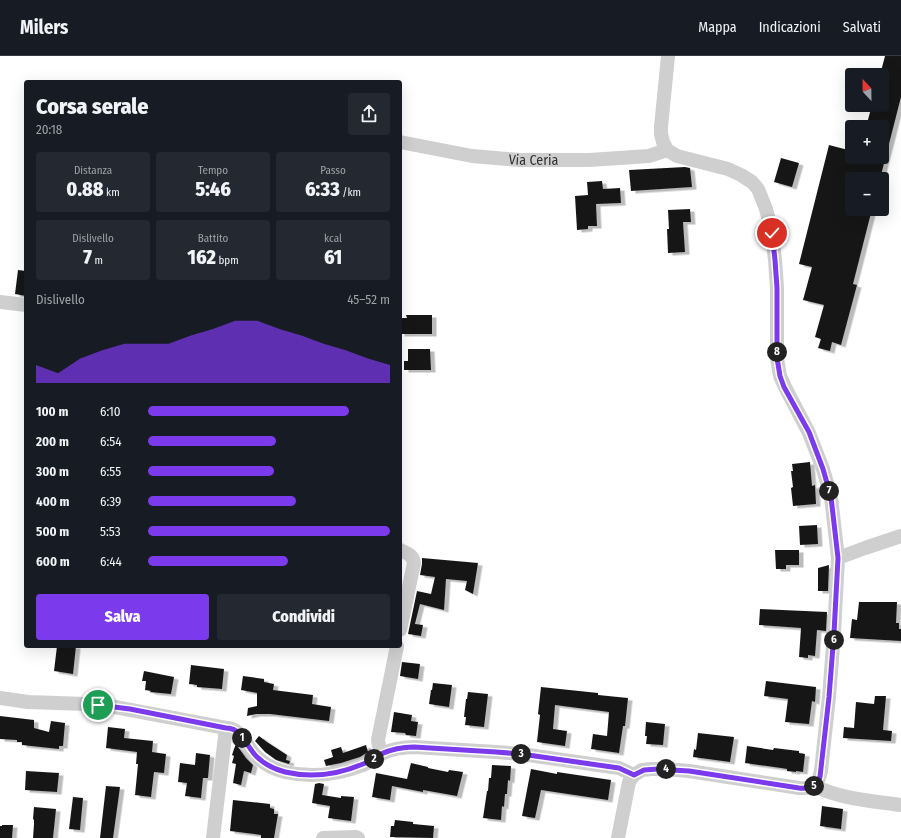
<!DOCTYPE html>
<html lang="it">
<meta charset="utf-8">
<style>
:root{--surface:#171b24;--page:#242831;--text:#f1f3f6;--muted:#9ea1a6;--line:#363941;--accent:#7c3aed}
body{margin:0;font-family:"Fira Sans Condensed",sans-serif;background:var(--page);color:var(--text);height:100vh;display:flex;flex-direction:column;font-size:15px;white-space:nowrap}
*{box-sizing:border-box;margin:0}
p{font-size:13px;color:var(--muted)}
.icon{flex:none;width:22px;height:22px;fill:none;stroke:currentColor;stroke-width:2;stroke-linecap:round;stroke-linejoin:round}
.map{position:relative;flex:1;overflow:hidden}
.drawer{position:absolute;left:24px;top:24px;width:378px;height:568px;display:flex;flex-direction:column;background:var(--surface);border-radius:4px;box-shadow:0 4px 16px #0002}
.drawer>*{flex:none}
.needle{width:26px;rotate:338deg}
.controls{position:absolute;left:845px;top:12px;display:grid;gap:8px}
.controls a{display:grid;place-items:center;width:44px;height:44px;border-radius:4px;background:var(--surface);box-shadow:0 4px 16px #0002;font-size:20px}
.pin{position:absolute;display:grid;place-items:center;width:34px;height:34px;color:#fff;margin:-17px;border:2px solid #fff;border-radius:50%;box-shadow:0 1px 4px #0007}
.km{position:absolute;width:20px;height:20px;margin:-10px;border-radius:50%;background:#222;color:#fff;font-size:11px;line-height:20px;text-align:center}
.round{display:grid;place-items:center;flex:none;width:42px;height:42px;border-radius:4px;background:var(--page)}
.head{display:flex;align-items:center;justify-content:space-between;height:68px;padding:0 12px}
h1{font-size:22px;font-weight:800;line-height:30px}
.metrics{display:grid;grid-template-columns:repeat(3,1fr);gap:6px;height:68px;padding:4px 12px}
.metrics div{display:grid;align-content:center;border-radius:4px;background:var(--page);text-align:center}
.metrics b{font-size:20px;font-weight:800}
.metrics small{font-size:11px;font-weight:400}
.metrics p{font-size:11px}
.chart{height:112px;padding:8px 12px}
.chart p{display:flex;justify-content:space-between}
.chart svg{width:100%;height:72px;margin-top:4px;fill:var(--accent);opacity:.7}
.primary-button{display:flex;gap:8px;margin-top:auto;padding:8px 12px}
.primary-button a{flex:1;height:46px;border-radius:4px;background:var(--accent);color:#fff;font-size:16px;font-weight:800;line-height:46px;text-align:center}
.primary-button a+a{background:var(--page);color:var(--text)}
ul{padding:0 12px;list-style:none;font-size:13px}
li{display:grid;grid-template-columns:64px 48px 1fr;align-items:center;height:30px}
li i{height:10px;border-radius:5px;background:var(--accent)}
header{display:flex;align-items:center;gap:24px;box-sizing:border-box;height:56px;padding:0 20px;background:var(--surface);border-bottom:1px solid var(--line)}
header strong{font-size:19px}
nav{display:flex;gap:22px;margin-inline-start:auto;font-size:14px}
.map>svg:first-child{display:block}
.building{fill:#191919;filter:url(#shadow)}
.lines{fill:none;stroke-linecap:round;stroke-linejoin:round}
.minor{stroke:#cfcfcf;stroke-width:14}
.route-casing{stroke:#fff;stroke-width:8}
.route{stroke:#7c3aed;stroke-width:5}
.labels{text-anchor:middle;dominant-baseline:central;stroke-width:4;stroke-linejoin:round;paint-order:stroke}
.street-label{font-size:14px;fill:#323232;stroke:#fff}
</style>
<header>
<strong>Milers</strong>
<nav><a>Mappa</a><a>Indicazioni</a><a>Salvati</a></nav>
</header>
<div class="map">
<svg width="901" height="782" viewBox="0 0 901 782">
<defs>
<filter id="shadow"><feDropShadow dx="4.5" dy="2.5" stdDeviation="0" flood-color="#0004"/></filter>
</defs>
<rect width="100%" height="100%" fill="#fff"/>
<path class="building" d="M885,0H901V41L880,123H852V153H872L853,228L857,229L841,289L832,286L830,295L818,292L821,283L815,281L824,249L803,244L812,211L799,208L829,89L852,95V101H882V71H866L872,49H882V19H880Z
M781,102L799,107L792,131L774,126Z
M685,111L690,112L692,131L631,135L629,114Z
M602,125L603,133L620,132L621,147L596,148L597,170H588V173L577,174L575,140L588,139L587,126Z
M690,153L691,166H683L685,196L668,197L667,173H669L668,154Z
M18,214L26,215V240L15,238Z
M406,259H432V278H400V262H407Z
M408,293H430L431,314H404V305H408Z
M810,406L812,430L815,429L816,448L793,450L791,432L793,431L791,415H793L792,408Z
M817,469L818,488L800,489L799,470Z
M775,494H799V509H786V513H776Z
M422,502L467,506L478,507L473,538L465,534L467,525L446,523L444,554L420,548L415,568L423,569L421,580L408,578L417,535L431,538L435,521L420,519L422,508Z
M829,509L828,535H818V512Z
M859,546H897L896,567H899V573H901V585L850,582L852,563L857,564Z
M760,553L827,556L826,575L817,574L815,600L808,599V602L799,601L801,572L759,569Z
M57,590H76L73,618L54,615Z
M402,606L420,608L418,623L400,620Z
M191,609L224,613L222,633L197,631V629L189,628Z
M144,615L174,621L171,638L150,636L151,635L145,634L146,625H142Z
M243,620L264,623V626L274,628L273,634L313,639L312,648L331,651L329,665L270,658H256L247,660L248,652L257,650V637L241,634Z
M766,625L816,631L815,646L812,645L809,668L785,666L788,643L764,640Z
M433,627L452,629L449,651L429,648L431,634H432Z
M541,631L598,637V639L628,642L625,670H623L619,697L591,693L593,678L607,680L609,656L555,649L553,673L567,675L565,690L537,686L540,659L538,658Z
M468,636L488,638L484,671L465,669L466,661H464L466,643H467Z
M875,640H886L883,674L892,675L891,685L843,682L844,671L854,672L856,646L874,648Z
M394,656L412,659L411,665L418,666L416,680L406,679L405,677L391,676Z
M0,660L34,664V672L49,676L51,665L65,667L63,690H59V693L22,689V686H17V684L0,683Z
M646,666L665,668L663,689L646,688L647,680H645Z
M108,671L125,673L124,682L153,685L152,696L166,698L164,717L154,716L151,741L135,739L138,708H136L137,696L106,692Z
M698,677L734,681L730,706L693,701L694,693L696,694Z
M259,680L267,686L287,699L286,704L290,705L289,708L276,704L265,696L255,685Z
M236,688L246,702L253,709L251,717L244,715L241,729L233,727L236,708L232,707L234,700L232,699L234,693Z
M366,689L368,696L360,701L341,707L326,710L324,704L333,701L331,694L341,691L343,697Z
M747,690L773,694L774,692L799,695V697L805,698L803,716L796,715V716L787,715V713L781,712L745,707Z
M196,697L210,699L208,722H203L201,742L185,740L187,727L178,726L180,707L195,709Z
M411,707L428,711V712L448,716L449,714L463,716L457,740L423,734V736L392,730L390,744L372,741L376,717L407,723Z
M492,709L511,710L510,725L508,724L507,738H505L504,751L502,750L501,764L483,762L487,735H488L489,722H491Z
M531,713L557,718V716L611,724L608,744L541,734L535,762L522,760Z
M26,715L59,717L57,736L25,734Z
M319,727L324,728L322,739L341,742V740L354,741L351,765L328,762L330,750L312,747L315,728Z
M106,730L120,731L113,782H100Z
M73,741L83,742L80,774L69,773Z
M233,744L270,748V752L274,753V758H278L274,782H261V779L230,775Z
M822,750L843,753L841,773L820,770Z
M34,751L56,753L53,782H33L34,768V764L33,763Z
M395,764L413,766V768L434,770L433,782L390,781L391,770H394Z
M2,769H13L12,782H0V770H2Z"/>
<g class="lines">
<g class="minor">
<path id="s1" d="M400,86L472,100L520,104H589L649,100L667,94"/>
<path d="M0,246L26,249"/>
<path d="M400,494C407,497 413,499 414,507L400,574"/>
<path d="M838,502L865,492L901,480"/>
<path d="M0,642L28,646L86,648L115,651L226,672C228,672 230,672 232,673C241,675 249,693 256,700C264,708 273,713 285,716C311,722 337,719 363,709C369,706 375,702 381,698C392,693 403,691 414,691L496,696L521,698L619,712L634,719"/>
<path d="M382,698L379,690L378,684L397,590"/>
<path d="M815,730C840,743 873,745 901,749"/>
<path d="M213,782L226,672"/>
<path d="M323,782L356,781L358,782"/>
<path d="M618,782L629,726L634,719L642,714L651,713H665L689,715L799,732C814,733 818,729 821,715L829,641L834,577L838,502L831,441L823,413L809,377L785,331L780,320L777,302V232L775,204L772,177L766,153L758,133L752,126L741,119L728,113L677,100L667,94L663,86L661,78V71L668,0"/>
</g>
</g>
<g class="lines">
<defs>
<path id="route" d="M98,649L130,653L226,672C228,672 230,672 232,673C241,675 249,693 256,700C264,708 273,713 285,716C311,722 337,719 363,708C369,706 375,702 381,698C392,693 403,691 414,691L496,696L521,698L619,712L634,719L644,714L658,713L672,714L689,715L799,732C809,733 816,731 820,721L829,641L834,577L838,502L831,441L823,413L809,376L784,331L780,320L777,302V232L775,204L772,177"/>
</defs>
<use href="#route" class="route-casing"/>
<use href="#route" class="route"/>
</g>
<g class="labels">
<g class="street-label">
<text stroke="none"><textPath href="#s1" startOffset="135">Via Ceria</textPath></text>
</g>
</g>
</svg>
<div class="controls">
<a><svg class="needle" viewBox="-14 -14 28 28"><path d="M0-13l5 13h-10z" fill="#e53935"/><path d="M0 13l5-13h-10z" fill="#9ea1a6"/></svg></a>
<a>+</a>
<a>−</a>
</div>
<div class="pin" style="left:98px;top:649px;background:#1e9e55"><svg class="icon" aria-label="arrive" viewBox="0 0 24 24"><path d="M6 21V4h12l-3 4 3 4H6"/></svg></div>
<div class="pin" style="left:772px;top:177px;background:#d93025"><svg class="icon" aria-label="check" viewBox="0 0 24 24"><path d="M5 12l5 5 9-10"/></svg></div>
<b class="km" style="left:242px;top:682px">1</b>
<b class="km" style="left:374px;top:703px">2</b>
<b class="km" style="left:521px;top:698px">3</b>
<b class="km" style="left:666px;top:713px">4</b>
<b class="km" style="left:814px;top:730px">5</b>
<b class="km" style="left:834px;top:584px">6</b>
<b class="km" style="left:829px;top:435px">7</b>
<b class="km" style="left:777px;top:296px">8</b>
<section class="drawer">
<div class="head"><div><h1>Corsa serale</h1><p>20:18</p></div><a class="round"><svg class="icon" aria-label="share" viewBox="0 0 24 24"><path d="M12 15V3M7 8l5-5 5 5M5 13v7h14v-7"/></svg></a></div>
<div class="metrics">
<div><p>Distanza</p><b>0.88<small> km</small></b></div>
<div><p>Tempo</p><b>5:46</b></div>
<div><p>Passo</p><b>6:33<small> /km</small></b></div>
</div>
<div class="metrics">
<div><p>Dislivello</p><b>7<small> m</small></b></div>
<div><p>Battito</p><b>162<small> bpm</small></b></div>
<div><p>kcal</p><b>61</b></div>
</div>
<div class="chart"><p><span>Dislivello</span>45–52 m</p>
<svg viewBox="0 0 160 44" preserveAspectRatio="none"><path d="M0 44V33L10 38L20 29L30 24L40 20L50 20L60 20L70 15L80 11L90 6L100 6L110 11L120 15L130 20L140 24L150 29L160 33V44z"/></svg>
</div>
<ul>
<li><b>100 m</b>6:10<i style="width:83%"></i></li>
<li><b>200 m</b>6:54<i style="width:53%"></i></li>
<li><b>300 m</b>6:55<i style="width:52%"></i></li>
<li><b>400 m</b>6:39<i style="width:61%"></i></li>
<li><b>500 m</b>5:53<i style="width:100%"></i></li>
<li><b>600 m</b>6:44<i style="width:58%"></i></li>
</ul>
<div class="primary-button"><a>Salva</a><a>Condividi</a></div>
</section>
</div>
